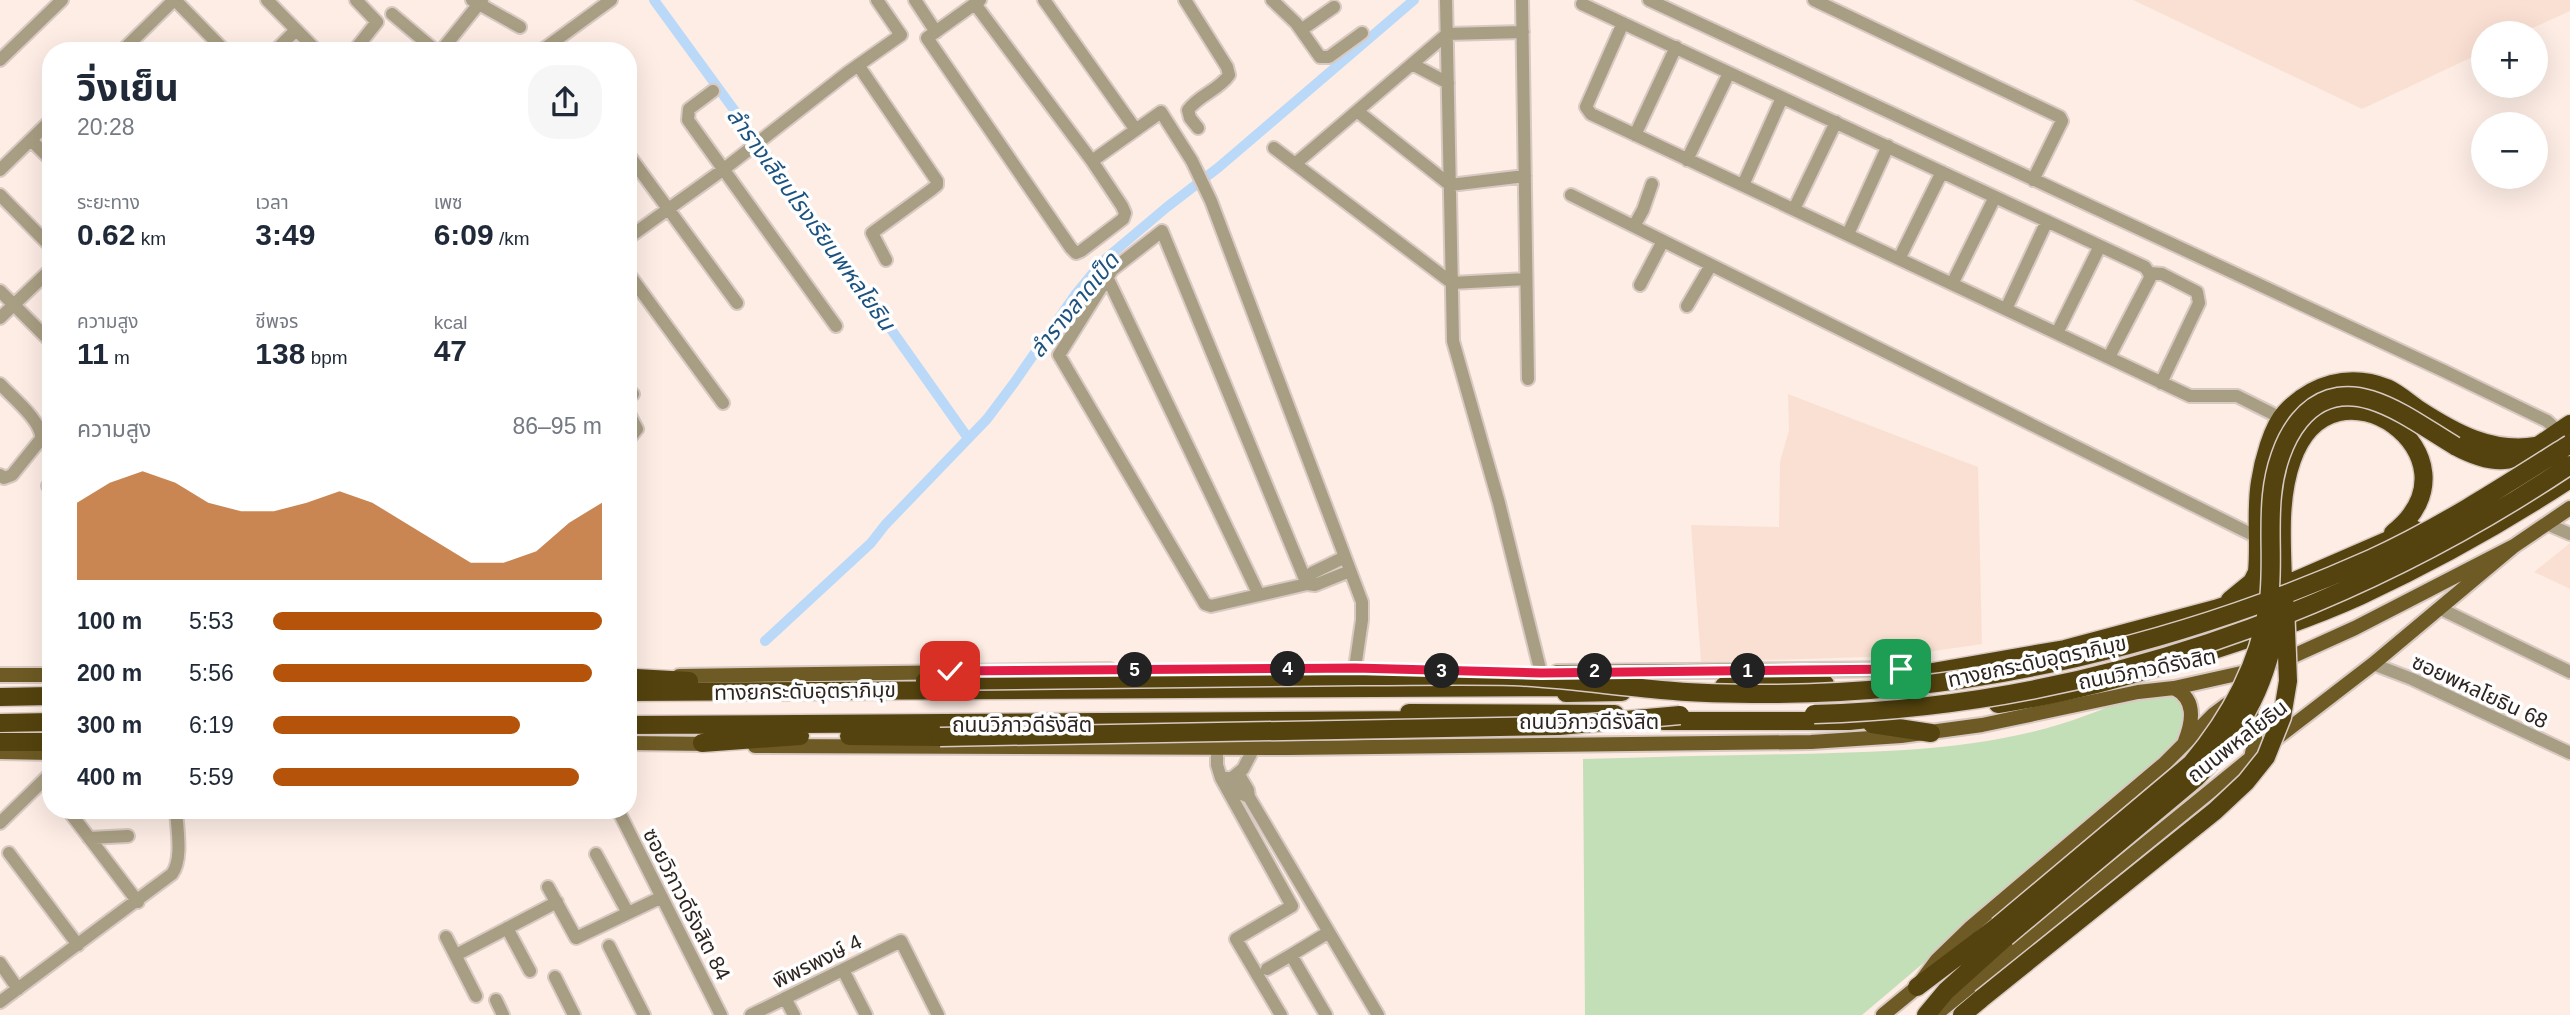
<!DOCTYPE html>
<html lang="th">
<meta charset="utf-8">
<style>
:root{--surface:#fff;--page:#f6f6f7;--text:#1f2937;--muted:#747a83;--accent:#b45309}
body{margin:0;font-family:Arial,"Noto Sans Thai",sans-serif;background:var(--page);color:var(--text);height:100vh;display:flex;flex-direction:column;font-size:26px;white-space:nowrap}
*{box-sizing:border-box;margin:0}
p{font-size:23px;color:var(--muted)}
.icon{flex:none;width:38px;height:38px;fill:none;stroke:currentColor;stroke-width:2;stroke-linecap:round;stroke-linejoin:round}
.map{position:relative;flex:1;overflow:hidden}
.details{position:absolute;left:42px;top:42px;width:595px;height:777px;display:flex;flex-direction:column;background:var(--surface);border-radius:28px;box-shadow:0 7px 28px #0002}
.details>*{flex:none}
.buttons{position:absolute;left:2471px;top:21px;display:grid;gap:14px}
.buttons a{display:grid;place-items:center;width:77px;height:77px;border-radius:50%;background:var(--surface);box-shadow:0 7px 28px #0002;font-size:35px}
.pin{position:absolute;display:grid;place-items:center;width:60px;height:60px;color:#fff;margin:-30px;border-radius:14px;box-shadow:0 4px 10px #0006}
.km{position:absolute;width:35px;height:35px;margin:-18px;border-radius:50%;background:#222;color:#fff;font-size:19px;line-height:35px;text-align:center}
.round{display:grid;place-items:center;flex:none;width:74px;height:74px;border-radius:28px;background:var(--page)}
.headline{display:flex;align-items:center;justify-content:space-between;height:119px;padding:0 35px}
h1{font-size:38px;font-weight:700;line-height:52px}
.metrics{display:grid;grid-template-columns:repeat(3,1fr);gap:10px;height:119px;padding:7px 35px}
.metrics div{display:grid;align-content:center}
.metrics b{font-size:30px;font-weight:700}
.metrics small{font-size:19px;font-weight:400}
.metrics p{font-size:19px}
.chart{height:196px;padding:14px 35px}
.chart p{display:flex;justify-content:space-between}
.chart svg{width:100%;height:126px;margin-top:7px;fill:var(--accent);opacity:.7}
ul{padding:0 35px;list-style:none;font-size:23px}
li{display:grid;grid-template-columns:112px 84px 1fr;align-items:center;height:52px}
li i{height:18px;border-radius:9px;background:var(--accent)}
.map>svg:first-child{display:block}
.built{fill:#fae0d3}
.green{fill:#c3dfb8}
.lines{fill:none;stroke-linecap:round;stroke-linejoin:round}
.canal{stroke:#bad9f8;stroke-width:10}
.minor-casing{stroke:#d8c9c2;stroke-width:16}
.major-casing{stroke:#d8c9c2;stroke-width:18}
.highway-casing{stroke:#d8c9c2;stroke-width:21}
.minor{stroke:#a89e83;stroke-width:12}
.major{stroke:#6d5a24;stroke-width:14}
.highway{stroke:#54430e;stroke-width:18}
.highway-bridge-casing{stroke:#d8c9c2;stroke-width:21;stroke-linecap:butt}
.highway-bridge{stroke:#54430e;stroke-width:18}
.route-casing{stroke:#fff;stroke-width:14}
.route{stroke:#e11d48;stroke-width:9}
.labels{text-anchor:middle;dominant-baseline:central;stroke-width:7;stroke-linejoin:round;paint-order:stroke}
.street-label{font-size:21px;fill:#2e2420;stroke:#fefefe}
.water-label{font-size:23px;font-style:italic;fill:#1c5280;stroke:#fefefe}
</style>
<div class="map">
<svg width="2570" height="1015" viewBox="0 0 2570 1015">
<rect width="100%" height="100%" fill="#fdede5"/>
<path class="built" d="M2133,0H2570V11L2522,33H2483V52L2362,109Z
M1788,394L1978,467L1982,644L1900,656L1701,662L1691,525L1779,527L1780,462L1789,430Z
M2570,543V589L2534,572Z"/>
<path class="green" d="M2138,692L2182,695L2191,721L2179,747L1862,1015H1585L1583,759C1654,757 1725,755 1796,754C1912,751 2033,749 2138,692Z"/>
<g class="lines">
<path class="canal" d="M654,0L788,184L968,438
M765,641L871,543L885,525L987,419L1014,383L1075,295L1103,261L1167,207L1219,167L1414,0"/>
<defs>
<path id="minor" d="M175,0L225,51
M267,0L317,51
M472,0L520,27
M915,0L936,32
M1044,0L1136,130
M1185,0L1227,67L1229,75C1219,90 1199,95 1188,110L1190,118L1198,128
M1272,0L1296,23L1320,57H1329L1362,33
M1446,0L1453,341L1499,503L1541,673
M1522,0L1528,379
M1649,0L2444,371L2547,421L2558,431
M1814,0L2060,117L2062,121L2033,180
M975,4L1092,161L1122,206L1125,213L1123,219L1081,251L1076,253L1071,248L927,38L980,0
M1582,4L2100,246L2145,267L2149,273L2162,274L2197,292L2199,303L2161,383
M392,14L436,51
M1623,23L1586,107L1591,114L2190,396H2237L2281,418
M1301,30L1334,7
M122,51L174,0
M275,51L296,30
M354,51L377,22L356,0
M441,51L482,0
M541,51L611,0
M0,60L62,0
M1412,64L1448,83
M858,65L937,181V185L931,190L872,233L886,260
M713,91L689,109L688,120L836,326
M1357,111L1450,185L1525,176
M1635,135L1676,47
M31,140L51,160
M1274,148L1452,283L1526,279
M628,154L737,303
M1687,160L1729,73
M1092,161L1161,112L1192,161L1211,201L1362,602V620L1355,668
M1295,164L1447,34L1523,32
M0,170L51,120
M1743,185L1782,98
M0,195L51,247
M1571,195L2259,538
M1794,209L1836,122
M1634,226L1643,210L1652,184
M1162,231L1307,584L1211,606L1205,604L1059,355L1112,270Z
M1848,234L1888,146
M628,238L724,169L847,73L901,35L877,0
M1899,259L1942,172
M628,273L723,403
M1107,277L1259,595
M1952,284L1995,197
M1640,285L1663,241
M0,291L51,342
M1687,306L1711,265
M2006,309L2047,221
M0,318L51,269
M2057,333L2100,246
M2109,357L2150,278L2149,273
M0,384C12,397 43,422 41,439L12,475L4,478L0,475
M628,397L633,394
M628,412L637,429L628,440
M48,486L51,483
M2547,524L2570,534
M1345,557L1312,573L1307,584L1315,585L1350,571
M2441,609L2570,672
M2373,664L2412,679L2570,753
M1217,747V765L1221,778H1232L1243,769L1254,748
M1221,778L1292,906L1236,939L1281,1015
M1232,778L1242,794L1249,797L1248,790L1238,773
M1249,797L1378,1015
M68,810L138,902
M618,810L721,1015
M0,823L51,773
M89,838L128,836
M9,853L78,945
M596,854L628,913
M548,887L576,938L662,897
M507,928L530,971
M446,937L476,996
M609,946L644,1015
M456,955L557,902
M0,963L18,989
M1267,969L1291,955
M843,970L866,1015
M555,977L574,1015
M785,998L794,1015
M496,1000L503,1015
M0,1002L172,874C183,859 177,829 176,810
M751,1015L901,941L938,1015
M1326,1015L1291,955L1329,932"/>
<path id="major" d="M2280,662L2355,628L2514,546
M1557,672L1915,669
M0,675H51
M679,676L1110,670
M2174,688C2196,699 2193,721 2185,741
M628,743L711,744
M755,746L1288,748L1811,742L1901,736L1982,725L2138,692L2174,688L2255,670
M0,752L51,753
M1883,1015L1917,987L1937,960L1971,927L2165,763L2214,714L2226,705L2236,700L2243,701L2251,708L2255,715V739L2251,758
M1935,1015L2251,758L2373,664L2514,546L2570,508"/>
<path id="highway" d="M2455,446C2511,476 2523,454 2570,424
M2283,583C2282,543 2278,499 2292,460C2332,345 2489,457 2393,533
M2230,600L2252,582L2257,572C2260,542 2255,511 2260,482C2263,462 2272,427 2285,413C2312,384 2349,373 2387,388C2398,393 2408,402 2418,409C2455,433 2491,453 2536,446
M636,678L689,681
M1881,681L2065,649L2215,609L2276,589L2414,529
M1724,686L1825,684
M628,692L1577,687
M1566,693L1622,692
M0,697L51,696
M1998,704C2066,694 2130,676 2195,656C2251,638 2307,620 2360,596C2433,562 2503,523 2570,479
M1409,713L1615,714
M1663,721H1849L1887,717
M0,723L51,722
M1872,724L1931,733
M628,725L1422,720
M849,736L940,737
M0,742H51
M702,743L800,736
M1917,987L1998,926
M1926,1015L1946,991L2006,937
M1962,1015L1981,999"/>
</defs>
<use href="#minor" class="minor-casing"/>
<use href="#major" class="major-casing"/>
<use href="#highway" class="highway-casing"/>
<use href="#minor" class="minor"/>
<use href="#major" class="major"/>
<use href="#highway" class="highway"/>
<defs>
<path id="highway-bridge" d="M925,681C1070,680 1214,677 1359,676C1410,676 1462,675 1513,676C1567,678 1620,687 1674,691C1705,694 1737,694 1768,694C1974,694 2183,643 2371,559C2439,528 2507,484 2570,444
M1814,714C2082,707 2348,614 2570,465
M940,737L1559,726L1680,715
M1998,926L2191,764C2229,719 2258,666 2268,607C2274,571 2268,532 2272,495C2277,443 2307,380 2371,400C2400,409 2428,430 2455,446
M2006,937L2197,777C2246,726 2268,681 2279,611
M1981,999L2215,811L2246,782L2266,757L2282,717L2288,681L2285,604"/>
</defs>
<use href="#highway-bridge" class="highway-bridge-casing"/>
<use href="#highway-bridge" class="highway-bridge"/>
</g>
<g class="lines">
<defs>
<path id="route" d="M950,671L1355,668L1541,673L1901,669"/>
</defs>
<use href="#route" class="route-casing"/>
<use href="#route" class="route"/>
</g>
<g class="labels">
<g class="street-label">
<text transform="translate(2037 661) rotate(-12)">ทางยกระดับอุตราภิมุข</text>
<text transform="translate(2147 669) rotate(-11)">ถนนวิภาวดีรังสิต</text>
<text transform="translate(805 691) rotate(-1)">ทางยกระดับอุตราภิมุข</text>
<text transform="translate(2480 691) rotate(25)">ซอยพหลโยธิน 68</text>
<text x="1589" y="721">ถนนวิภาวดีรังสิต</text>
<text x="1022" y="724">ถนนวิภาวดีรังสิต</text>
<text transform="translate(2237 741) rotate(-38)">ถนนพหลโยธิน</text>
<text transform="translate(687 904) rotate(63)">ซอยวิภาวดีรังสิต 84</text>
<text transform="translate(817 961) rotate(-26)">พิพรพงษ์ 4</text>
</g>
<g class="water-label">
<text transform="translate(811 219) rotate(54)">ลำรางเลียบโรงเรียนพหลโยธิน</text>
<text transform="translate(1074 305) rotate(-51)">ลำรางลาดเป็ด</text>
</g>
</g>
</svg>
<div class="buttons">
<a>+</a>
<a>−</a>
</div>
<div class="pin" style="left:1901px;top:669px;background:#1e9e55"><svg class="icon" aria-label="arrive" viewBox="0 0 24 24"><path d="M6 21V4h12l-3 4 3 4H6"/></svg></div>
<div class="pin" style="left:950px;top:671px;background:#d93025"><svg class="icon" aria-label="check" viewBox="0 0 24 24"><path d="M5 12l5 5 9-10"/></svg></div>
<b class="km" style="left:1748px;top:671px">1</b>
<b class="km" style="left:1595px;top:671px">2</b>
<b class="km" style="left:1442px;top:671px">3</b>
<b class="km" style="left:1288px;top:669px">4</b>
<b class="km" style="left:1135px;top:670px">5</b>
<section class="details">
<div class="headline"><div><h1>วิ่งเย็น</h1><p>20:28</p></div><a class="round"><svg class="icon" aria-label="share" viewBox="0 0 24 24"><path d="M12 15V3M7 8l5-5 5 5M5 13v7h14v-7"/></svg></a></div>
<div class="metrics">
<div><p>ระยะทาง</p><b>0.62<small> km</small></b></div>
<div><p>เวลา</p><b>3:49</b></div>
<div><p>เพซ</p><b>6:09<small> /km</small></b></div>
</div>
<div class="metrics">
<div><p>ความสูง</p><b>11<small> m</small></b></div>
<div><p>ชีพจร</p><b>138<small> bpm</small></b></div>
<div><p>kcal</p><b>47</b></div>
</div>
<div class="chart"><p><span>ความสูง</span>86–95 m</p>
<svg viewBox="0 0 160 44" preserveAspectRatio="none"><path d="M0 44V17L10 10L20 6L30 10L40 17L50 20L60 20L70 17L80 13L90 17L100 24L110 31L120 38L130 38L140 34L150 24L160 17V44z"/></svg>
</div>
<ul>
<li><b>100 m</b>5:53<i style="width:100%"></i></li>
<li><b>200 m</b>5:56<i style="width:97%"></i></li>
<li><b>300 m</b>6:19<i style="width:75%"></i></li>
<li><b>400 m</b>5:59<i style="width:93%"></i></li>
</ul>
</section>
</div>
